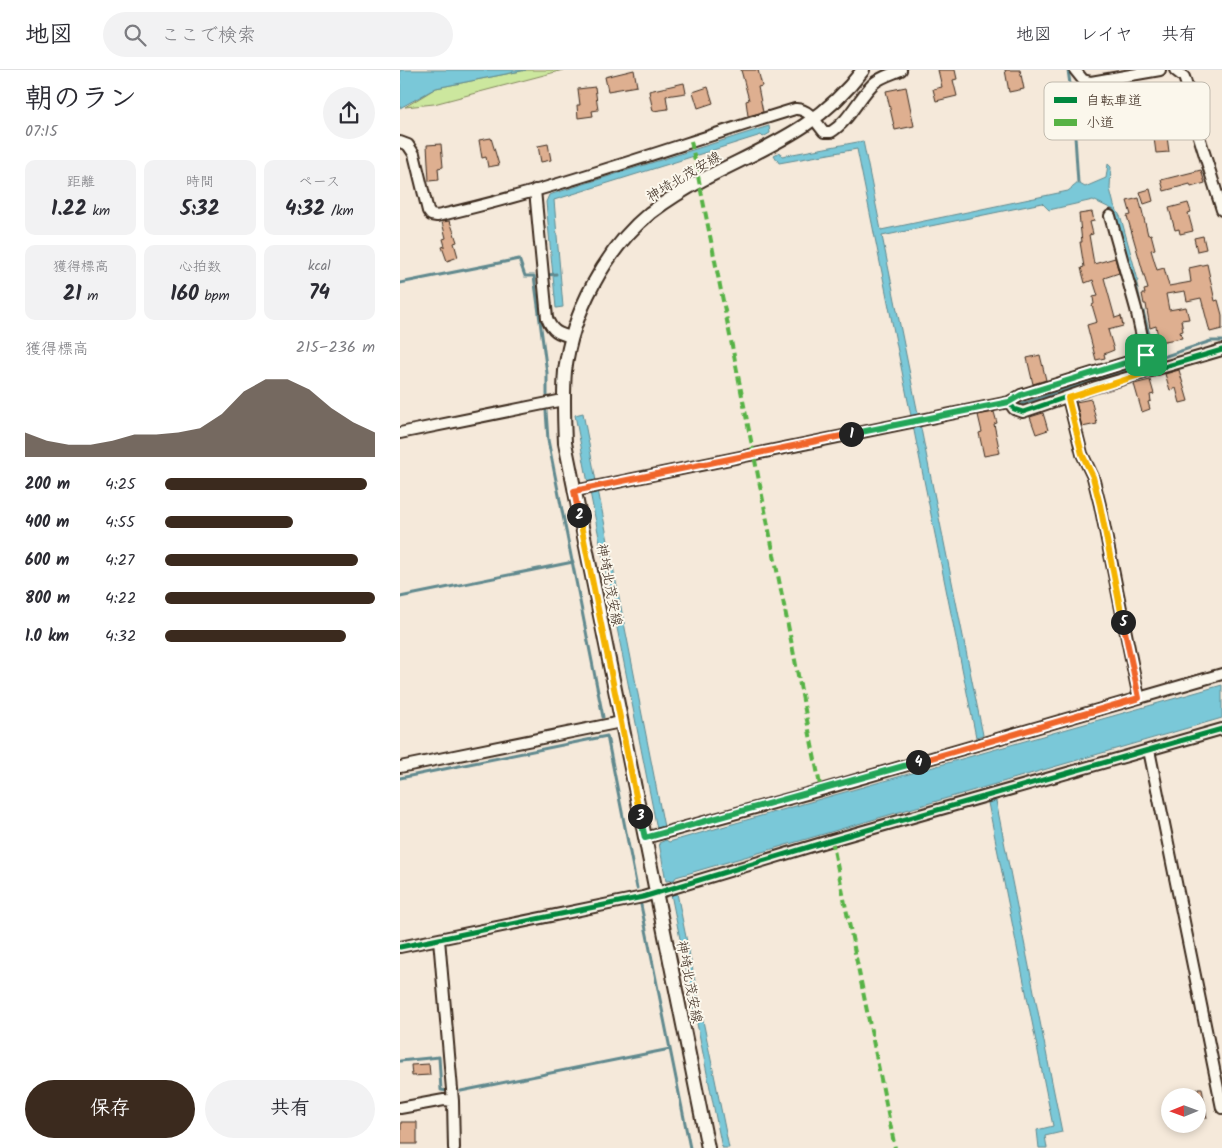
<!DOCTYPE html>
<html lang="ja">
<meta charset="utf-8">
<style>
:root{--surface:#fff;--page:#f2f2f3;--text:#2b2b33;--muted:#7c7c81;--line:#e1e1e2;--accent:#3b2a1e}
body{margin:0;font-family:Kalam,"Klee One",sans-serif;background:var(--page);color:var(--text);height:100vh;display:flex;flex-direction:column;font-size:19px;white-space:nowrap}
*{box-sizing:border-box;margin:0}
p{font-size:16px;color:var(--muted)}
.icon{flex:none;width:28px;height:28px;fill:none;stroke:currentColor;stroke-width:2;stroke-linecap:round;stroke-linejoin:round}
.map{position:relative;flex:1;overflow:hidden}
.details{display:flex;flex-direction:column;background:var(--surface);width:400px}
.details>*{flex:none}
.needle{width:32px;rotate:269deg}
.buttons{position:absolute;left:761px;top:1018px;display:grid;gap:10px}
.buttons a{display:grid;place-items:center;width:45px;height:45px;border-radius:50%;background:var(--surface);box-shadow:0 2px 8px #0003;font-size:25px}
.pin{position:absolute;display:grid;place-items:center;width:42px;height:42px;color:#fff;margin:-21px;border-radius:10px;box-shadow:0 2px 8px #0006}
.km{position:absolute;width:25px;height:25px;margin:-12px;border-radius:50%;background:#222;color:#fff;font-size:14px;line-height:25px;text-align:center}
.round{display:grid;place-items:center;flex:none;width:52px;height:52px;border-radius:26px;background:var(--page)}
.headline{display:flex;align-items:center;justify-content:space-between;height:85px;padding:0 25px}
h1{font-size:28px;font-weight:700;line-height:38px}
.metrics{display:grid;grid-template-columns:repeat(3,1fr);gap:8px;height:85px;padding:5px 25px}
.metrics div{display:grid;align-content:center;border-radius:10px;background:var(--page);text-align:center}
.metrics b{font-size:21px;font-weight:700}
.metrics small{font-size:14px;font-weight:400}
.metrics p{font-size:14px}
.chart{height:140px;padding:10px 25px}
.chart p{display:flex;justify-content:space-between}
.chart svg{width:100%;height:90px;margin-top:5px;fill:var(--accent);opacity:.7}
.button{display:flex;gap:10px;margin-top:auto;padding:10px 25px}
.button a{flex:1;height:58px;border-radius:30px;background:var(--accent);color:#fff;font-size:20px;font-weight:700;line-height:58px;text-align:center}
.button a+a{background:var(--page);color:var(--text)}
ul{padding:0 25px;list-style:none;font-size:16px}
li{display:grid;grid-template-columns:80px 60px 1fr;align-items:center;height:38px}
li i{height:12px;border-radius:6px;background:var(--accent)}
header{display:flex;align-items:center;gap:30px;box-sizing:border-box;height:70px;padding:0 25px;background:var(--surface);border-bottom:1px solid var(--line)}
header strong{font-size:24px}
nav{display:flex;gap:28px;margin-inline-start:auto;font-size:18px}
.search{width:350px;height:45px;background:var(--page);display:flex;align-items:center;gap:12px;box-sizing:border-box;padding:0 18px;border-radius:28px;color:var(--muted);font-size:19px}
main{display:flex;flex:1;min-height:0}
.map>svg:first-child{display:block}
.green{fill:#cce79e;stroke:#84885e}
.water{fill:#7ac8d8;stroke:#61898e}
.lines{fill:none;stroke-linecap:round;stroke-linejoin:round}
.stream{stroke:#61898e;stroke-width:3}
.building{fill:#deaf90;stroke:#3b2a1e}
.minor-casing{stroke:#3b2a1e;stroke-width:14}
.major-casing{stroke:#3b2a1e;stroke-width:16}
.minor{stroke:#fbf7ec;stroke-width:10}
.major{stroke:#fbf7ec;stroke-width:12}
.quiet{stroke:#57b245;stroke-width:4;stroke-dasharray:8 4;stroke-linecap:butt}
.cycleway-casing{stroke:#fbf7ec;stroke-width:8}
.cycleway{stroke:#00873e;stroke-width:5}
.split-1-casing{stroke:#fff;stroke-width:10}
.split-2-casing{stroke:#fff;stroke-width:10}
.split-3-casing{stroke:#fff;stroke-width:10}
.split-4-casing{stroke:#fff;stroke-width:10}
.split-5-casing{stroke:#fff;stroke-width:10}
.split-6-casing{stroke:#fff;stroke-width:10}
.split-1{stroke:#22a559;stroke-width:6}
.split-2{stroke:#f0652b;stroke-width:6}
.split-3{stroke:#f5b400;stroke-width:6}
.split-4{stroke:#22a559;stroke-width:6}
.split-5{stroke:#f0652b;stroke-width:6}
.split-6{stroke:#f5b400;stroke-width:6}
.labels{text-anchor:middle;dominant-baseline:central;stroke-width:4;stroke-linejoin:round;paint-order:stroke}
.street-label{font-size:14px;fill:#3b2a1e;stroke:#fbf7ec}
.key{fill:#fbf7ec;stroke:#c1baae;stroke-width:1}
.key-label{font-size:14px;fill:#3b2a1e}
</style>
<header>
<strong>地図</strong>
<div class="search"><svg class="icon" aria-label="search" viewBox="0 0 24 24"><circle cx="10" cy="10" r="6"/><path d="M15 15l6 6"/></svg>ここで検索</div>
<nav><a>地図</a><a>レイヤ</a><a>共有</a></nav>
</header>
<main>
<section class="details">
<div class="headline"><div><h1>朝のラン</h1><p>07:15</p></div><a class="round"><svg class="icon" aria-label="share" viewBox="0 0 24 24"><path d="M12 15V3M7 8l5-5 5 5M5 13v7h14v-7"/></svg></a></div>
<div class="metrics">
<div><p>距離</p><b>1.22<small> km</small></b></div>
<div><p>時間</p><b>5:32</b></div>
<div><p>ペース</p><b>4:32<small> /km</small></b></div>
</div>
<div class="metrics">
<div><p>獲得標高</p><b>21<small> m</small></b></div>
<div><p>心拍数</p><b>160<small> bpm</small></b></div>
<div><p>kcal</p><b>74</b></div>
</div>
<div class="chart"><p><span>獲得標高</span>215–236 m</p>
<svg viewBox="0 0 160 44" preserveAspectRatio="none"><path d="M0 44V32L10 36L20 38L30 38L40 36L50 33L60 33L70 32L80 30L90 23L100 12L110 6L120 6L130 11L140 20L150 27L160 32V44z"/></svg>
</div>
<ul>
<li><b>200 m</b>4:25<i style="width:96%"></i></li>
<li><b>400 m</b>4:55<i style="width:61%"></i></li>
<li><b>600 m</b>4:27<i style="width:92%"></i></li>
<li><b>800 m</b>4:22<i style="width:100%"></i></li>
<li><b>1.0 km</b>4:32<i style="width:86%"></i></li>
</ul>
<div class="button"><a>保存</a><a>共有</a></div>
</section>
<div class="map">
<svg width="822" height="1078" viewBox="0 0 822 1078">
<rect width="100%" height="100%" fill="#f5e9da"/>
<filter id="ink" filterUnits="userSpaceOnUse"><feTurbulence type="fractalNoise" baseFrequency=".02" numOctaves="2"/><feDisplacementMap in="SourceGraphic" scale="10" xChannelSelector="R" yChannelSelector="G"/><feConvolveMatrix kernelMatrix="1 2 1 2 8 2 1 2 1" color-interpolation-filters="sRGB"/></filter>
<g filter="url(#ink)">
<path class="green" d="M126,0H163L34,34L5,37L36,18Z"/>
<path class="water" d="M0,0H126L36,18L0,38Z
M369,56L370,63L363,67L361,65L154,130L163,237L156,238L146,132L149,125Z
M463,71L481,160L668,121L678,113L685,117L706,108L708,94L711,97L710,119L714,135L721,148L738,210L735,216L714,140L693,130L649,140L642,133L482,166L583,665L576,667L457,79L379,93L374,85L380,82L382,86Z
M183,343L196,411L188,413L175,345Z
M198,420L264,757L257,759L190,422Z
M822,615V648L276,807L274,810L266,811L259,773L266,770L269,772Z
M596,731L662,1062L645,1066L647,1078H639L637,1060L653,1056L588,733Z
M277,823L329,1078H322L271,824Z"/>
<g class="lines">
<path class="stream" d="M668,0L673,35L678,113
M148,205L156,204
M0,213L119,189L125,206H134L147,303V325
M736,214L740,232
M743,241L755,289
M622,334L811,271H822
M146,341L148,370L203,647
M0,527L173,492
M0,708L207,666L237,818
M241,835L290,1078
M0,991L39,987L41,1020L47,1021
M61,1021L270,979"/>
</g>
<path class="building" d="M234,0L237,16L208,21L205,7Z
M341,0H358L362,16L358,17L363,42L348,46L346,31L349,30Z
M538,0H555L557,9L553,10L557,26L536,31L533,19L542,17Z
M605,0H620L624,19L609,22Z
M284,13L286,23L266,26L268,39L253,41L249,21Z
M195,17L198,40L192,41L193,46L178,48L177,35H180L178,19Z
M308,17L313,33L298,38L293,22Z
M506,17L514,56L495,60L486,21Z
M763,18L766,42L771,41L772,50L765,51L769,82L756,83L752,53H750L747,20Z
M91,68L99,95L88,97L86,87L82,88L79,70Z
M41,74L43,97L38,98L39,110L29,111L27,75Z
M148,74L151,90L141,92L138,76Z
M801,100L805,113L791,117L790,114L764,121L761,110Z
M750,119L753,131L744,134L740,122Z
M739,128L748,165L751,164L755,179L751,180L757,200L764,198L769,216L791,212L789,198L807,194L815,231L818,230L822,245V259L810,262L801,228L787,231L785,221L766,224L769,240L786,237L789,249L781,250L783,261L780,262L782,268L759,272L756,256L750,258L746,234H744L742,224H745L744,220L748,219L727,146L731,145L727,131Z
M788,133L791,142L788,143L793,161L780,164L779,159L775,160L769,138Z
M692,142L694,151L690,152L693,164L689,165L694,194L715,188L719,203L704,208L715,248L721,246L723,256L708,260L714,280L704,284L705,288L696,290L687,255L697,252L692,235L694,234L693,227L698,226L693,210L685,213L681,198L684,197L680,172H682L679,144Z
M50,151L57,172L54,173L58,187L47,191L42,177L45,176L43,169L46,168L42,152Z
M803,166L806,179L797,181L794,168Z
M640,285L646,310L633,314L627,288Z
M779,300L788,331L780,333L776,318L770,320L765,304Z
M750,310L754,324L750,325L751,331L748,332L750,339L742,342L734,314Z
M691,329L697,354L682,357L676,332Z
M594,342L597,353L594,354L600,383L584,386L579,363L582,362L578,345Z
M643,343L648,360L636,364L630,347Z
M29,994L30,1005L12,1006L11,995Z
M798,1018H802L807,1048L798,1049Z
M1,1052H17V1074H1Z"/>
<g class="lines">
<defs>
<path id="minor" d="M675,0L683,10L691,12L760,0
M775,0L784,7L786,13L796,57L822,140
M0,72L8,75L14,84L28,141L31,145L37,146C158,119 276,75 395,39C408,38 416,52 424,62H431C449,51 458,29 473,14C480,7 492,4 501,0
M135,120L147,248C152,261 158,264 172,267
M710,146L736,239L746,285L752,301
M668,328L682,384L693,407L700,435L739,628
M609,332L621,325L738,289L746,285
M0,363L163,330
M174,421L609,332L614,339L623,342L696,317L822,280
M749,680L822,1038
M0,697L221,652
M245,768L421,720L822,604
M39,869L53,1031L54,1078
M0,877L243,827L432,770L822,659
M0,1038L44,1030L53,1031"/>
<path id="major" d="M308,1078L165,373C164,348 163,325 165,301C172,243 205,180 250,143C266,131 285,119 302,110C364,77 418,60 463,0"/>
</defs>
<use href="#minor" class="minor-casing"/>
<use href="#major" class="major-casing"/>
<use href="#minor" class="minor"/>
<use href="#major" class="major"/>
<path class="quiet" d="M291,71L421,720
M432,770L495,1078"/>
<defs>
<path id="cycleway" d="M174,421L609,332L614,339L623,342L696,317L822,280
M0,877L243,827L432,770L822,659"/>
</defs>
<use href="#cycleway" class="cycleway-casing"/>
<use href="#cycleway" class="cycleway"/>
</g>
</g>
<g class="lines" filter="url(#ink)">
<defs>
<path id="split-1" d="M451,364L609,332L621,325L738,289L746,285"/>
<path id="split-2" d="M179,445L174,421L451,364"/>
<path id="split-3" d="M179,445L240,746"/>
<path id="split-4" d="M240,746L245,768L518,692"/>
<path id="split-5" d="M518,692L739,628L723,552"/>
<path id="split-6" d="M723,552L700,435L693,407L682,384L668,328L752,301L746,285"/>
</defs>
<use href="#split-1" class="split-1-casing"/>
<use href="#split-2" class="split-2-casing"/>
<use href="#split-3" class="split-3-casing"/>
<use href="#split-4" class="split-4-casing"/>
<use href="#split-5" class="split-5-casing"/>
<use href="#split-6" class="split-6-casing"/>
<use href="#split-1" class="split-1"/>
<use href="#split-2" class="split-2"/>
<use href="#split-3" class="split-3"/>
<use href="#split-4" class="split-4"/>
<use href="#split-5" class="split-5"/>
<use href="#split-6" class="split-6"/>
</g>
<g class="labels">
<g class="street-label">
<text transform="translate(284 107) rotate(-31)">神埼北茂安線</text>
<text transform="translate(209 515) rotate(79)">神埼北茂安線</text>
<text transform="translate(289 912) rotate(79)">神埼北茂安線</text>
</g>
</g>
<rect x="644" y="12" width="166" height="58" rx="8" class="key"/>
<rect x="654" y="27" width="23" height="6" fill="#00873e"/>
<rect x="654" y="49" width="23" height="7" fill="#57b245"/>
<g class="key-label">
<text x="686" y="35">自転車道</text>
<text x="686" y="57">小道</text>
</g>
</svg>
<div class="buttons">
<a><svg class="needle" viewBox="-14 -14 28 28"><path d="M0-13l5 13h-10z" fill="#e53935"/><path d="M0 13l5-13h-10z" fill="#7c7c81"/></svg></a>
</div>
<div class="pin" style="left:746px;top:285px;background:#1e9e55"><svg class="icon" aria-label="arrive" viewBox="0 0 24 24"><path d="M6 21V4h12l-3 4 3 4H6"/></svg></div>
<b class="km" style="left:451px;top:364px">1</b>
<b class="km" style="left:179px;top:445px">2</b>
<b class="km" style="left:240px;top:746px">3</b>
<b class="km" style="left:518px;top:692px">4</b>
<b class="km" style="left:723px;top:552px">5</b>
</div>
</main>
